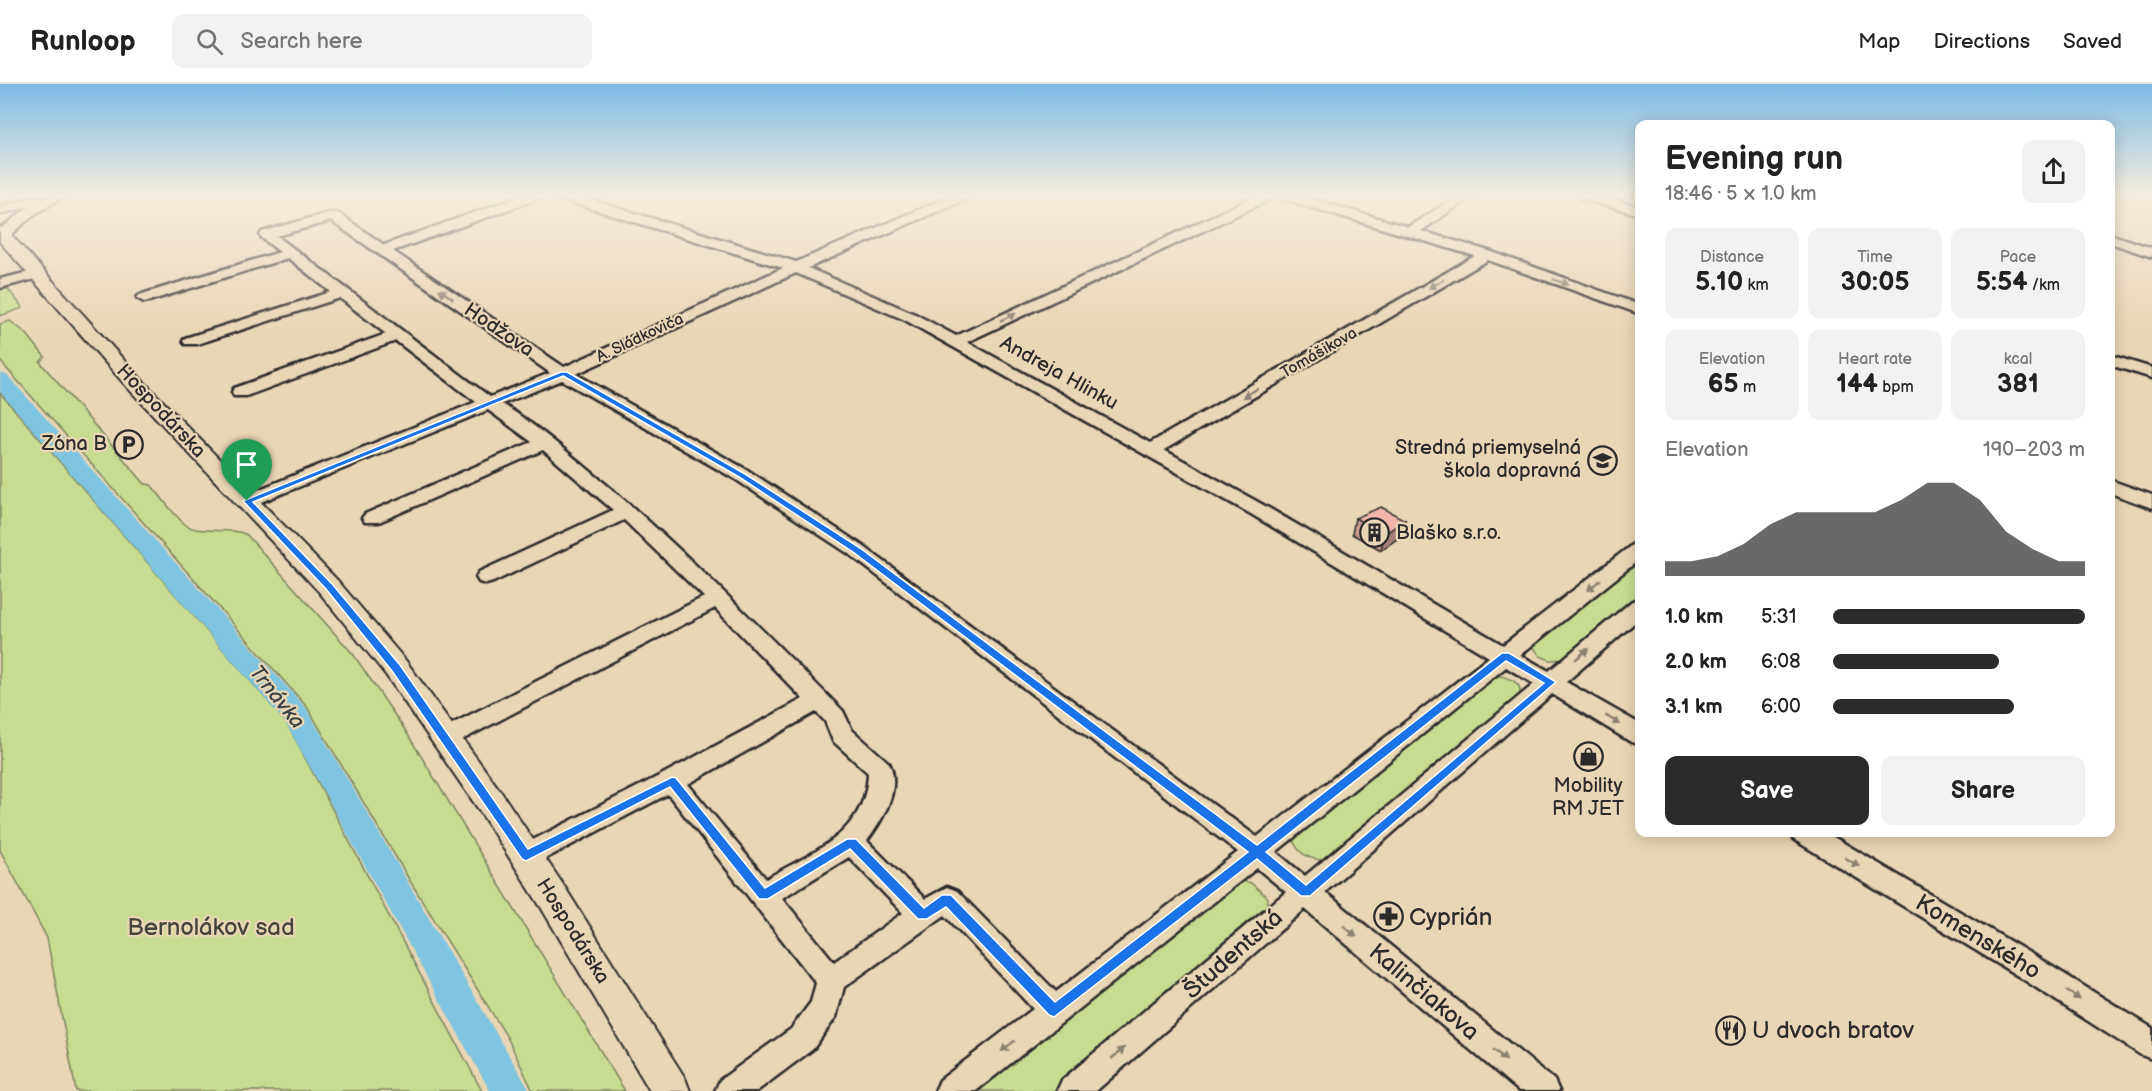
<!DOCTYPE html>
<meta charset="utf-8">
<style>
:root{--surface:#fff;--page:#f2f2f2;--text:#222;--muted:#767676;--line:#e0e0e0;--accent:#2b2b2b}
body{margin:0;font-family:"Balsamiq Sans",sans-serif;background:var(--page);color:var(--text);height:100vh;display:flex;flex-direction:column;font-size:22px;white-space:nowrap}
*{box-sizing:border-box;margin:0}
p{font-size:20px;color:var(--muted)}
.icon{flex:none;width:33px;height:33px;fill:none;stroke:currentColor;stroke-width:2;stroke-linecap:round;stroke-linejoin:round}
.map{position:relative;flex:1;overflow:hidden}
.side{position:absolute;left:1635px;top:36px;width:480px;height:717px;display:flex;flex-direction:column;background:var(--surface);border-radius:12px;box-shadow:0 3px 15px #0003}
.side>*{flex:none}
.pin{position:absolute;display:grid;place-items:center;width:51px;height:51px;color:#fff;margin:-62px -26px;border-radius:50% 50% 50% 0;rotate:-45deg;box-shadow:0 0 6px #0007}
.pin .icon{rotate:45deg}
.round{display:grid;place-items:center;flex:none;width:63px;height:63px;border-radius:12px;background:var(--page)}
.headline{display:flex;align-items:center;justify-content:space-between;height:102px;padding:0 30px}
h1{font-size:33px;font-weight:700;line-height:45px}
.metrics{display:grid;grid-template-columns:repeat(3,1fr);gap:9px;height:102px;padding:6px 30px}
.metrics div{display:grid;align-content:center;border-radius:12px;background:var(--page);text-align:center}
.metrics b{font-size:26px;font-weight:700}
.metrics small{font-size:16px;font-weight:400}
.metrics p{font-size:16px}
.chart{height:168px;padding:12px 30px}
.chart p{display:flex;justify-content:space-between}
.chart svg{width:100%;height:108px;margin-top:6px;fill:var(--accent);opacity:.7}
.action{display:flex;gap:12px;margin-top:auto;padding:12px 30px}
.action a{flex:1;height:69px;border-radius:12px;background:var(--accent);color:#fff;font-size:24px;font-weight:700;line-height:69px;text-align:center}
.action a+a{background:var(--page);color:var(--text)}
ul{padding:0 30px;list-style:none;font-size:20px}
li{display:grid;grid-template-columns:96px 72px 1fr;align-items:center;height:45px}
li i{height:15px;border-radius:8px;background:var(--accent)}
header{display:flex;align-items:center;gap:36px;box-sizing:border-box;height:84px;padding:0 30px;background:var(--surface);border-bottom:2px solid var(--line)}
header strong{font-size:28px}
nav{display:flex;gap:33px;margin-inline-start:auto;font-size:21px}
.search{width:420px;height:54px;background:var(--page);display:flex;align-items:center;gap:15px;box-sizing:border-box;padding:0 21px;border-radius:12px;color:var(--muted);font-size:22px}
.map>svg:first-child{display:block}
.built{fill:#ebccb1}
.green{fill:#c8dc91;stroke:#7a845e;stroke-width:1.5}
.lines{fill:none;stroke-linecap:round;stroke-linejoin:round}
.canal{fill:#7fc4e0;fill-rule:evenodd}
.minor-casing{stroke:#2b2b2b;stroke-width:5}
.tertiary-casing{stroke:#2b2b2b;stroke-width:4}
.minor{fill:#e9d6b4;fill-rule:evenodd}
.tertiary{fill:#e9d6b4;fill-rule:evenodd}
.wall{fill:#ce9d91;stroke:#2b2b2b;stroke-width:1.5}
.shaded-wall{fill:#a87f76;stroke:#2b2b2b;stroke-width:1.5}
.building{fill:#f0b6a9;stroke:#2b2b2b;stroke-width:1.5}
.oneway{fill:#8a8070}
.route{fill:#1a73e8;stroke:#fff;stroke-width:1.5;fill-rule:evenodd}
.labels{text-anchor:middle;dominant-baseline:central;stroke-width:4.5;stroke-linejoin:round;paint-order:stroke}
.far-street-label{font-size:16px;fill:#2b2b2b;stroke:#e9d6b4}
.street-label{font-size:20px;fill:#2b2b2b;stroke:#e9d6b4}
.poi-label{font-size:20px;fill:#2b2b2b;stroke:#e9d6b4;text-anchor:end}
.water-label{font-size:21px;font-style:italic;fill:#384246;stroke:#e9d6b4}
.near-poi-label{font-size:24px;fill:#2b2b2b;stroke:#e9d6b4;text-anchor:start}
.near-park-label{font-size:24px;fill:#43463a;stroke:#e9d6b4}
.near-street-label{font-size:24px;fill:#2b2b2b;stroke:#e9d6b4}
</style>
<header>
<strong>Runloop</strong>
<div class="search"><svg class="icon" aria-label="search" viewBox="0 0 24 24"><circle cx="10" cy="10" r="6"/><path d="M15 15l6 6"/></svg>Search here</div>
<nav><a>Map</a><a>Directions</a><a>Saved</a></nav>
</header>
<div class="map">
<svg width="2152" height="1007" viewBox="0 0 2152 1007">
<rect width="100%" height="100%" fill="#e9d6b4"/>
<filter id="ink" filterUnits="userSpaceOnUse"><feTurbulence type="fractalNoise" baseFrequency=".0167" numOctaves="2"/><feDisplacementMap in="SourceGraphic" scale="12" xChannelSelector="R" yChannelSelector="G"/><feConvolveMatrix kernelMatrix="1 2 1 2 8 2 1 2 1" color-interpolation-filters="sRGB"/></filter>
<g filter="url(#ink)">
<path class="built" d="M2110,111H2152V139L2111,128Z"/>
<path class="green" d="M0,205H8L23,224L0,232Z
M10,237L26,249L45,273L40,278L145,400L151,401C162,413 173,431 186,441C200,451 229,442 247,451L353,570L405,646L625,1007H533L507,953L410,797L307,623L0,277V240Z
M0,309L286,638L482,1007H76L47,854L0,766Z
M1639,472V514L1568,575L1550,576L1540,572L1532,561Z
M1496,591C1508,593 1526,599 1518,614L1326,776C1310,776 1299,771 1293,756L1297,749L1488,593Z
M1242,797L1251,799L1268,814L1265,829L1057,1007H976L1232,799Z"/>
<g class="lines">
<path class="canal" d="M0,289L7,291L306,624L530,1007H490L285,638L0,308Z"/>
<defs>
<path id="minor" d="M51,111H66L33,131L8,154H0V146L29,122L0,130V122L37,112L43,115Z
M523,111H541L540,114L393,167L564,283L783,184L557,114L556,111H575L796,178L953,111H969L968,114L808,184L915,230L956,252L1258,111H1274L1273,114L967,258L1150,359L1475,172L1280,114L1279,111H1298L1408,143L1460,111H1474L1421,147L1492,168L1640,221V230L1488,176L1164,366L1265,422L1503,561L1633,460L1640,458V475L1520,571L1549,587L1632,517L1640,515V534L1566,598L1640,640V661L1631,658L1552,610L1325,808L1554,996L1559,1007H1519L1305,825L1096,1007H1057L1062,996L1286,808L1257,784L976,1007H935L940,996L1033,925L945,831L844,903L836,933L813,965L757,1007H715L720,996L791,945L811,918L816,899L668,710L535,780L526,783L517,780L513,772L517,764L663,690L803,615L715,524L454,660L445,663L436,660L433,654L436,648L704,513L624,436L493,498L486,500L479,498L476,493L479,488L613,426L543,366L379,438H365L362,434L365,430L532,358L488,326L254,421H240L237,417L240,413L476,318L396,257L246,312H234L232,308L234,304L386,250L340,214L197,260H185L183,257L185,254L331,208L288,174L149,217L144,218L137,214L139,211L280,168L262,154L260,151L262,148L328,129H338L384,161ZM331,137L546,286L550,289L490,313L277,152ZM796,189L905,236L1251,430L1489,573L1257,753L863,462L749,387L576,290ZM562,296L735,395L849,470L1238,768L1056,908L957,807L947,803L925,815L867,757C882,737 902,704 889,679L852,646L843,627C763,547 684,465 596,392C566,367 536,341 502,320ZM1506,583L1534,600L1305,792L1276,768ZM816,628L825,637L833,657L868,689C866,751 812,768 766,795L688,700ZM849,773L903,829L834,878L782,814Z
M1579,111H1598L1640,123V131L1580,114Z
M2110,150L2152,164V173L2110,159Z
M37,186L42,187L44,190L42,193L0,204V195Z
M2110,271L2152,284V294L2110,281Z
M2110,396L2152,411V424L2110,409Z
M1789,748H1825L2038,874L2152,944V975L2141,971L2018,892L1793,755Z"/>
<path id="tertiary" d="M0,143L6,145L141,295L338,497L406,577L501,708L566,805L685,994L690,1007H650L542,825L479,726L386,591L320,509L127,303L0,158Z"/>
</defs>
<use href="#minor" class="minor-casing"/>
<use href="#tertiary" class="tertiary-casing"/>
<use href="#minor" class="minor"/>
<use href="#tertiary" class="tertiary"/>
</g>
<path class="wall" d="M1355,434L1405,436L1401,452L1381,466L1352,450Z"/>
<path class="shaded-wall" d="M1405,436L1401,452L1381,466L1384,450Z"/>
<path class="building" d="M1381,423L1405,436L1384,450L1355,434Z"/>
<defs><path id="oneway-solid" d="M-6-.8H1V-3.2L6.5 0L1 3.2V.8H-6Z" transform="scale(1.5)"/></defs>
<g class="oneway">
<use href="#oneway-solid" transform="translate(1561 198) rotate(20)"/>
<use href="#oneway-solid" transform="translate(1436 200) rotate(150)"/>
<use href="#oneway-solid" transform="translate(446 210) rotate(-146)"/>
<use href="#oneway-solid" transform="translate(1008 233) rotate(-25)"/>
<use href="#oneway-solid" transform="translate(1250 309) rotate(150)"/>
<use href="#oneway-solid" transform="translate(1594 501) rotate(141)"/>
<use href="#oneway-solid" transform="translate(1582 570) rotate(-40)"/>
<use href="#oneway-solid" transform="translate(1613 636) rotate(31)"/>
<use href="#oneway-solid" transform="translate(1852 778) rotate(31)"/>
<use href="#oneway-solid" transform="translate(1350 847) rotate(40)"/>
<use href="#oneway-solid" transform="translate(2073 911) rotate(32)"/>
<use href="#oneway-solid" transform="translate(1008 962) rotate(142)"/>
<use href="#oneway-solid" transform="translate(1118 969) rotate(-41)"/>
<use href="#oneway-solid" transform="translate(1500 971) rotate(40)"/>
</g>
</g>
<linearGradient id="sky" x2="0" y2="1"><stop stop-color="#7ebae5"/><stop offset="0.44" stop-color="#f5eddd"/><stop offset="1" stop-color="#f5eddd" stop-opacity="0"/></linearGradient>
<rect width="2152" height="252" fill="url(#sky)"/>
<path class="route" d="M561,288H567L745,390L860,464L1257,761L1502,569H1509L1556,598L1310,812H1301L1257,775L1054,933L1049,931L946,823L927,835H918L850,765L768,815H759L670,703L526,777L522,775L392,587L326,505L243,417ZM563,292L739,393L853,468L1248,768L1055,918L951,811H942L924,824L856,755H847L765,804L676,694L672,693L528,765L400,581L333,501L253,418ZM1506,577L1544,599L1306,801L1266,768Z"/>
<defs>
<symbol id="parking-ring" viewBox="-11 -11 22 22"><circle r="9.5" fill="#e9d6b4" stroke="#2b2b2b" stroke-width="1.5"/><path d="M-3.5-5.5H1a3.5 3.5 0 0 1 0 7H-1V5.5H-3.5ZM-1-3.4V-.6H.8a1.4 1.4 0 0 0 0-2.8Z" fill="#2b2b2b"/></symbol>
<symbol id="school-ring" viewBox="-11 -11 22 22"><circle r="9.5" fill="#e9d6b4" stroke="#2b2b2b" stroke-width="1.5"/><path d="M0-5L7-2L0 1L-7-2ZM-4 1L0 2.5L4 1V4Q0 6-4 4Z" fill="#2b2b2b"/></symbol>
<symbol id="building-ring" viewBox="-11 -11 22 22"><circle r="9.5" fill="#e9d6b4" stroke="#2b2b2b" stroke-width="1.5"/><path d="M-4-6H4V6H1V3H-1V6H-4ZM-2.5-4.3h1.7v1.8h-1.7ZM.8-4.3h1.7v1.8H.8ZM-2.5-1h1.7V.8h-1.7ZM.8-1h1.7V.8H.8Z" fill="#2b2b2b"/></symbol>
<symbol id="shop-ring" viewBox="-11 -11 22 22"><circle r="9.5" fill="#e9d6b4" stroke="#2b2b2b" stroke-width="1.5"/><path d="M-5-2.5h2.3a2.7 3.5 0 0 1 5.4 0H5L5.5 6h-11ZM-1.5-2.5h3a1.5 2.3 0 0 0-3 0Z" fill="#2b2b2b"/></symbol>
<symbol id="pharmacy-ring" viewBox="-11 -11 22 22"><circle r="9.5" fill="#e9d6b4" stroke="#2b2b2b" stroke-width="1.5"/><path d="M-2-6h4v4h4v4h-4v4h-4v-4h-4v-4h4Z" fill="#2b2b2b"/></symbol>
<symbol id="restaurant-ring" viewBox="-11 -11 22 22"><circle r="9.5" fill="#e9d6b4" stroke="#2b2b2b" stroke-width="1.5"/><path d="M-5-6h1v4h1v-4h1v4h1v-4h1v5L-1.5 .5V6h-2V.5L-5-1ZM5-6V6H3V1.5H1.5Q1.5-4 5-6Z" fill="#2b2b2b"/></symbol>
</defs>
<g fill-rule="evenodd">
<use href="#parking-ring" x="112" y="344" width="33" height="33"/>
<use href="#school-ring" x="1586" y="360" width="33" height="33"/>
<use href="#building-ring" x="1358" y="432" width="33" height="33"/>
<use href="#shop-ring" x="1572" y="656" width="33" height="33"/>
<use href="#pharmacy-ring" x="1372" y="816" width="33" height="33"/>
<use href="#restaurant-ring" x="1714" y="930" width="33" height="33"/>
</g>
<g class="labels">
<g class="far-street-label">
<text transform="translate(640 254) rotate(-25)">A. Sládkoviča</text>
<text transform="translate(1319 269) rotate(-30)">Tomášikova</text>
</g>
<g class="street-label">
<text transform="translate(499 246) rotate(34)">Hodžova</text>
<text transform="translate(1059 289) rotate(29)">Andreja Hlinku</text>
<text transform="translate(161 327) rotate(47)">Hospodárska</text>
<text transform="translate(573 847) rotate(58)">Hospodárska</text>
</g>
<g class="poi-label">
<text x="107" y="360">Zóna B</text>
<text x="1581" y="364">Stredná priemyselná<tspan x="1581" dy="23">škola dopravná</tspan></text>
<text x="1396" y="449" text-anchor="start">Blaško s.r.o.</text>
<text x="1588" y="702" text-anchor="middle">Mobility<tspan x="1588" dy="23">RM JET</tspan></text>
</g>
<g class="water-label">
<text transform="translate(277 613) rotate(51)">Trnávka</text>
</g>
<g class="near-poi-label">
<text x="1409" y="833">Cyprián</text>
<text x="1752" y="946">U dvoch bratov</text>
</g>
<g class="near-park-label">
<text x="211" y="843">Bernolákov sad</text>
</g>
<g class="near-street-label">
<text transform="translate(1978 853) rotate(31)">Komenského</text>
<text transform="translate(1233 870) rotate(-41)">Študentská</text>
<text transform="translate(1424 908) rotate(40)">Kalinčiakova</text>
</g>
</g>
</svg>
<div class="pin" style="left:247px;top:417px;background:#1e9e55"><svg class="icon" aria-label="arrive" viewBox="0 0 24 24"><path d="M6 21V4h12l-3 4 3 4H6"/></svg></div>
<section class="side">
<div class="headline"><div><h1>Evening run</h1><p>18:46 · 5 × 1.0 km</p></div><a class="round"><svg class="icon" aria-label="share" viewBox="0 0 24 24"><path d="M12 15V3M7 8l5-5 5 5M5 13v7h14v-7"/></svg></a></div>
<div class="metrics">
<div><p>Distance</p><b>5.10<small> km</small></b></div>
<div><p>Time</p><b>30:05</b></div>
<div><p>Pace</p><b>5:54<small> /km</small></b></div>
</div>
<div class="metrics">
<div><p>Elevation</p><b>65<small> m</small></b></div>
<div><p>Heart rate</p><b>144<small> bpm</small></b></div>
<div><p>kcal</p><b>381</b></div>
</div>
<div class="chart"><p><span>Elevation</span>190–203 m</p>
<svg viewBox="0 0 160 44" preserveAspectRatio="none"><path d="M0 44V38L10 38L20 36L30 31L40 23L50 18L60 18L70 18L80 18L90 13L100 6L110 6L120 13L130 26L140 33L150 38L160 38V44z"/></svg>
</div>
<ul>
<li><b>1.0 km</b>5:31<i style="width:100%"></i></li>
<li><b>2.0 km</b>6:08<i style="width:66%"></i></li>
<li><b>3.1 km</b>6:00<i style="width:72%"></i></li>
</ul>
<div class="action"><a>Save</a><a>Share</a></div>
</section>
</div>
